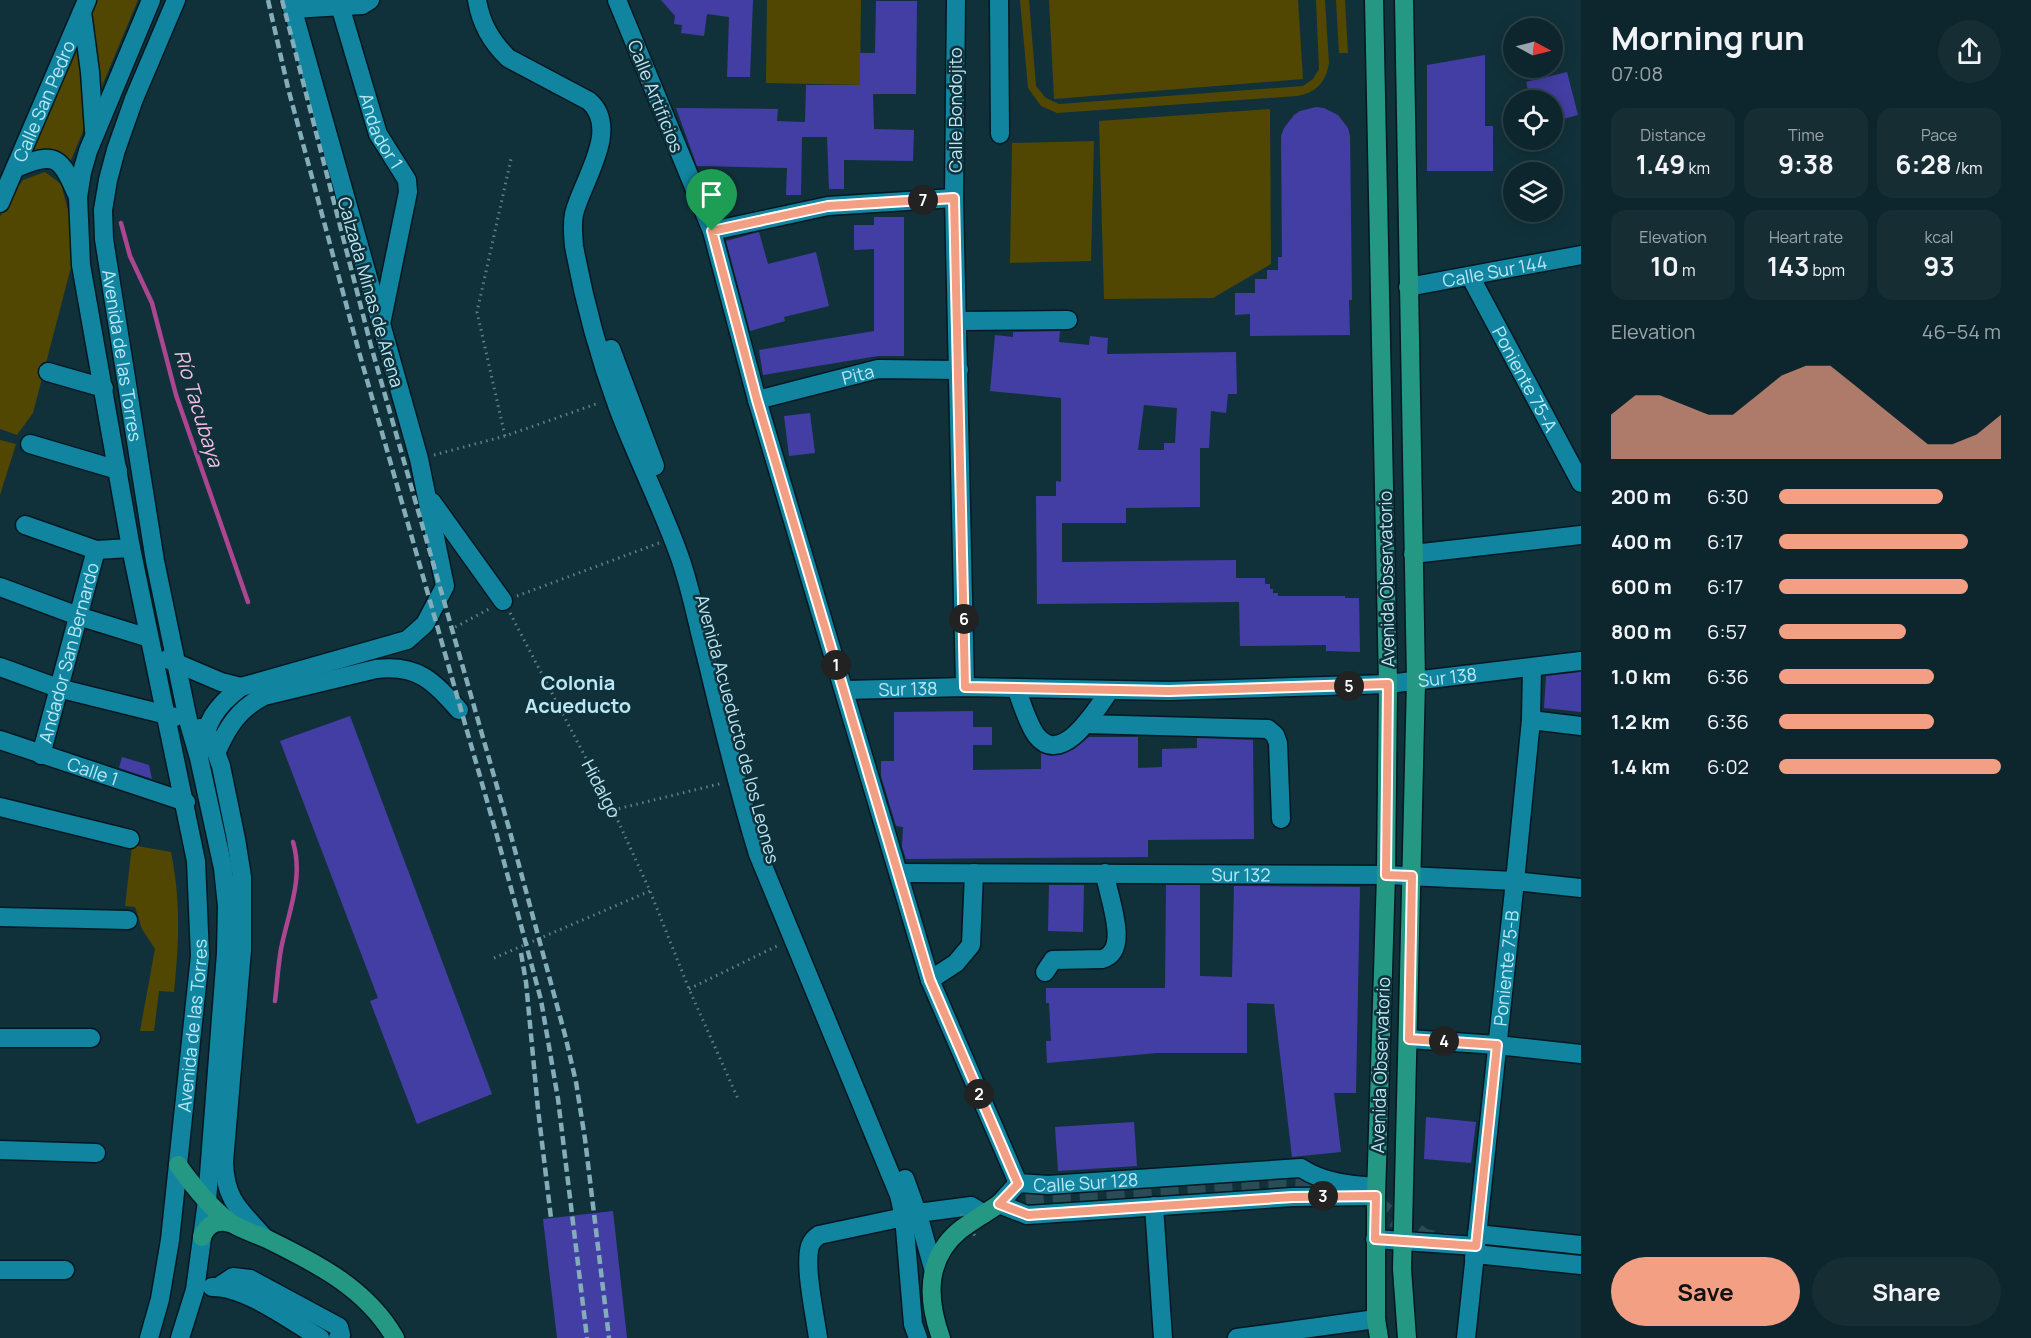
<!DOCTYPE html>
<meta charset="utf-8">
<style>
:root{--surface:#0d252c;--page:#162d34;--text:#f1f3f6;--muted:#9aa5a9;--line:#2d4248;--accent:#f39f83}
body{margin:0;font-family:Manrope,sans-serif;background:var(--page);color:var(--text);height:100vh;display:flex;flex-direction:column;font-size:22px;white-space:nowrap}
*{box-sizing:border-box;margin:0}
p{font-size:20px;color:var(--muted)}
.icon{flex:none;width:33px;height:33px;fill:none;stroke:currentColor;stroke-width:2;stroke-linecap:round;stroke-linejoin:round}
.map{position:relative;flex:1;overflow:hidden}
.sheet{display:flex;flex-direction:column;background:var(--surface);width:450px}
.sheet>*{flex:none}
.needle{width:39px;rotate:97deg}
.controls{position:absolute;left:1503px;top:18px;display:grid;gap:12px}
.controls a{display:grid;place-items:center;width:60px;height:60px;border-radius:50%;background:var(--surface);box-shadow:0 3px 15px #0003,0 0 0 2px var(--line);font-size:30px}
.pin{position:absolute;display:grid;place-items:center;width:51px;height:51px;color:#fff;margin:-62px -26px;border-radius:50% 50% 50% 0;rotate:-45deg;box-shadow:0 0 6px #0007}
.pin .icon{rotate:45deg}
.km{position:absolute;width:30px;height:30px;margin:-15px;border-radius:50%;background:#222;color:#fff;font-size:16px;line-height:30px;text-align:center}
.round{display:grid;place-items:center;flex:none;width:63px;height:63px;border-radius:32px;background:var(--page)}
.headline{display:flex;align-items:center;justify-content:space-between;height:102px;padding:0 30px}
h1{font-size:33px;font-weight:700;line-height:45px}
.figures{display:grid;grid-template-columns:repeat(3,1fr);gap:9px;height:102px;padding:6px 30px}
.figures div{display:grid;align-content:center;border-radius:15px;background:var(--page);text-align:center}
.figures b{font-size:26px;font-weight:700}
.figures small{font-size:16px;font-weight:400}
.figures p{font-size:16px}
.chart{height:168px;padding:12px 30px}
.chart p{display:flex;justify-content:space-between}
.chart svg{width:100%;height:108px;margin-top:6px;fill:var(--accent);opacity:.7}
.primary-button{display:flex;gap:12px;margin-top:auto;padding:12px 30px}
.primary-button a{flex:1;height:69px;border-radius:36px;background:var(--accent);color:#111;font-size:24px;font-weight:700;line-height:69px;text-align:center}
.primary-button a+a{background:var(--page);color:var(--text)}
ul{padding:0 30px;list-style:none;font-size:20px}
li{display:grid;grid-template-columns:96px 72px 1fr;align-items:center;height:45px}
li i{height:15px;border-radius:8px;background:var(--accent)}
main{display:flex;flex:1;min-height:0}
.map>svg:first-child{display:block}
.green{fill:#514702}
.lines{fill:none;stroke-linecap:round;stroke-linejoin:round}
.stream{stroke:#ac4690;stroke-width:4.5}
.building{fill:#433ea4;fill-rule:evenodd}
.major-tunnel{stroke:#2a4c56;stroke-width:18;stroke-dasharray:18 9;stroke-linecap:butt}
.minor-casing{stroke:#001821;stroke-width:21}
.major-casing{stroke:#001821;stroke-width:21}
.path{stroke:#5a808b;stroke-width:3;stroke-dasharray:1.5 4.5;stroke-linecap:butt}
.minor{stroke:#11849f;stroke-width:18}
.major{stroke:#259884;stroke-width:18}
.rail{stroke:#84adba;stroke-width:4.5;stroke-dasharray:9 4.5;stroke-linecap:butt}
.path-bridge{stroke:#5a808b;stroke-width:3;stroke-dasharray:1.5 4.5;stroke-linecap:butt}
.route-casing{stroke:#fff;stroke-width:12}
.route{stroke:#f39f83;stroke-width:8}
.labels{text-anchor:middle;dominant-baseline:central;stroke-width:5;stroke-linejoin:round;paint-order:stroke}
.street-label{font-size:18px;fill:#bae7f5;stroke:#11313a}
.water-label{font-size:20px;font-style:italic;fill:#f3bee1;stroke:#11313a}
.neighbourhood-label{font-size:20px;font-weight:bold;fill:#bae7f5;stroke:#11313a}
</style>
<main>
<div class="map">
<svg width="1581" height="1338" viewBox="0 0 1581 1338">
<rect width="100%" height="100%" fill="#11313a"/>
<path class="green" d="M92,0H138L71,160L67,162C58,149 48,146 33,151L32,149Z
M767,0H861L860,85L766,83Z
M1020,0H1029L1036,86L1046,98L1059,104L1303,86L1313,79L1319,69L1316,0H1325L1329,63C1326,82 1316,93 1297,96L1057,113L1041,106L1028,88Z
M1049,0H1298L1303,79L1054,99Z
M1336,0H1345L1348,53H1339Z
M1270,109L1271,264L1213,298L1104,299L1099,121Z
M1094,141L1091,261L1010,263L1012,143Z
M45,172L61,184L73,229L71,267L33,413L17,435L0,429V217L6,203L23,180Z
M0,440L16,444L0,495Z
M132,845L171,852C181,902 179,942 174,992L159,991L154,1031H140L155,949L142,929L135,907L125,906Z"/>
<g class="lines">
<path class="stream" d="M121,223L130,256L152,303L176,395L248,602
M275,1001C277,984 278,966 281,949C288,913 304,879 293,842"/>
</g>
<path class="building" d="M661,0H753L750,77H727L729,17L707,14L704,36L681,33L682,25L674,24L675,16Z
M876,1H917L916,94H873L874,129L914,130L913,161L844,160V189H829L827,137H802L801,195H786L787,168L697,166L676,108L778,109L777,121L805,122L806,85H860V53H875Z
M1485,55V126H1493V171H1427V65Z
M1567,72L1578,115L1552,122V100H1531L1526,82Z
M1316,107L1324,108L1338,115L1348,128L1350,136L1352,300H1349L1350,335L1250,336V314L1235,315V293H1255V279H1267V270H1278V257H1282L1281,136L1284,128L1294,115L1300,111Z
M874,217H904V356H878L763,375L759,350L874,331V249L854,250V225H874Z
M759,232L768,264L816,252L829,306L784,317L785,321L750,331L726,241Z
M1060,331L1059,342L1089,345L1090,336L1108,338L1107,354L1236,352L1237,394H1228L1226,413L1211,411L1209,448H1200V507L1126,508V523H1062V562L1236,560V578H1265V584H1270V589H1273V593H1278V596H1345V598H1359L1360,652L1326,651V645L1240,646L1239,602L1037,604L1036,496H1056V481L1061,482V398L990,391L995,335L1013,337V332ZM1144,405L1177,408L1175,443H1164V450H1138Z
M810,413L815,453L789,456L784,416Z
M1581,672V712L1544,708L1546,676Z
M973,711V727H992V745H973V770L1041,769V753L1061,755L1074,749L1089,737H1138V768L1162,767V749L1197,748V738L1253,740L1254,839L1148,840V857L906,859L902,847L903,827L896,826L881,776V761H894V712Z
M350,716L492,1094L417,1124L370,1001L378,998L280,741Z
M122,757L149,765L152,779L119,768Z
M1049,885H1084L1083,932L1048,931Z
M1166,885H1200V976L1232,977L1234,886L1360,887L1356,1093H1334L1341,1152L1292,1157L1274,1004L1247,1003V1053H1157L1047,1063L1046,1041H1051L1049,1003H1046V988H1165Z
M1426,1117L1476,1122L1471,1163L1424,1159Z
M1134,1122L1137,1166L1058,1171L1055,1127Z
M613,1211L627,1338H557L543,1219Z"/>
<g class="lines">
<path class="major-tunnel" d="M999,1204L1271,1185L1334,1187L1351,1190L1365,1195L1391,1216L1425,1238L1447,1242L1581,1255"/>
<defs>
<g id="minor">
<path id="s2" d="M176,0L134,99L116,150L108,180L103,210L104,239L155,561L188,720L199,758L223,868L227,906L226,953L207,1201L195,1290L180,1338"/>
<path d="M477,0C481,24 491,41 508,58L589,101C621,129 582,181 574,214C572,224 573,236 574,246C584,301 599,356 618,408C637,458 661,505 679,555C691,588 697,623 706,656C722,723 738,789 758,854L899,1195L904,1217L913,1324L918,1338"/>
<path d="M617,0L712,231L757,400L930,980L1018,1183"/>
<path d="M956,0L954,198L965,687"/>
<path d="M999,0L1000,134"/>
<path id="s3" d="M340,6L378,134L407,180L408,192L381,324"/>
<path d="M292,9L362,5L370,0"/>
<path d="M82,12L90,72L94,131"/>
<path d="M16,168C57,150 61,158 78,197"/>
<path id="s4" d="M0,203L87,0"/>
<path d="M712,231L828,206L954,198"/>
<path id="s5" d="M1470,276L1581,483"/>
<path id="s6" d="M1408,287L1581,255"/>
<path d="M958,321L1068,320"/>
<path d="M611,349L655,466"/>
<path d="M48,372L104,388"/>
<path id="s7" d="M757,400L878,369L959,370"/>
<path d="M30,444L118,470"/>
<path d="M432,502L503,601"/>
<path d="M25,525L96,550L131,548"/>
<path d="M1413,554L1581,535"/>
<path d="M0,587L78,616L149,638"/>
<path d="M167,659L221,682L241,687"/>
<path d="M0,667L58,688L175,717"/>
<path d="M1016,688C1022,703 1027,722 1036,735C1062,769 1097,708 1110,690"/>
<path id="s8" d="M845,690L965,687L1169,691L1388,684L1581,661"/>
<path d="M1531,720L1581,726"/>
<path d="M1085,724L1268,729L1275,735L1278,743L1281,819"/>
<path d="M200,728L211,738L221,766L236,839L242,877V950L224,1162C225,1200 240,1210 264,1237"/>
<path id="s9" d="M0,740L186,802"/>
<path d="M217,751C228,726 239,709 264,696L376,669C418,664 433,681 459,710"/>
<path d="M200,754C207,721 214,708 241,687L407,640L425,624L445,586L419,459L290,0"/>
<path id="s10" d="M41,755L96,550"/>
<path d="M0,807L130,839"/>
<path id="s11" d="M899,873L1386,875L1515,881L1581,888"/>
<path d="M0,917L128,920"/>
<path d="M1045,972L1053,960L1102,959C1132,951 1107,895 1105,873"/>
<path d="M930,980L956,963L971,945L974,873"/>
<path d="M0,1038H91"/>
<path d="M1409,1039L1497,1045L1581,1054"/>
<path d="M0,1150L96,1153"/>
<path d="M905,1179L919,1218L933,1268"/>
<path id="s12" d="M1376,1196L1293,1197L1027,1215L999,1204L1018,1183L1048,1185L1301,1168C1324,1183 1349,1185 1376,1187"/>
<path d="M1154,1206L1163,1338"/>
<path d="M918,1213L971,1206L984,1214"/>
<path d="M1477,1234L1581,1245"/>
<path d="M1375,1239L1476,1246"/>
<path d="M1474,1258L1475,1254L1581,1265"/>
<path d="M0,1270H65"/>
<path d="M212,1287C245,1286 291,1321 320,1338"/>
<path d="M218,1287L233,1277L250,1279L339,1327L341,1335L338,1338"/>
<path id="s13" d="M149,1338L160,1299L170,1240L200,956L196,861L131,548L81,265L78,197L82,172L88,151L151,0"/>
<path d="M818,1338C815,1315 804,1266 810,1246C812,1240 815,1238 819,1235L904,1217"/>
<path d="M1237,1338L1376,1319"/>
<path id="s14" d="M1466,1338L1515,881L1531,720L1532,668"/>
</g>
<path id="major" d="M1374,0L1388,684L1386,875L1376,1196V1319L1379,1338
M1404,0L1416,681L1402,1269L1407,1338
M178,1165C193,1186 210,1208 231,1223C242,1230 257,1234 269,1240C318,1264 367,1289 395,1338
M202,1237C207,1224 219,1218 233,1224
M941,1338C927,1299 925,1259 960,1230C972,1221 986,1213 999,1204"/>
</defs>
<use href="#minor" class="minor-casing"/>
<use href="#major" class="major-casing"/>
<g class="path">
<path d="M505,436L477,312L511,159"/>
<path d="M434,455L505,436L599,403"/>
<path d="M517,596L659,543"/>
<path id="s1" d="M510,613L613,810L650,891L689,989L739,1101"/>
<path d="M450,630L489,609"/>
<path d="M613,810L723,783"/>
<path d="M494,958L650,891"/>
<path d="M689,989L779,945"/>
</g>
<use href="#minor" class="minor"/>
<use href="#major" class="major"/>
<path class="rail" d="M268,0L288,88L359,352L497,836L541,1000L558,1099L587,1338
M282,0L371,346L510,832L565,1035L576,1082L585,1139L609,1338
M521,953L526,982L538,1109L551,1218"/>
<path class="path-bridge" d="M961,1214L977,1239"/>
</g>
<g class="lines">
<defs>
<path id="route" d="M954,198L965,687L1169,691L1388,684L1386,875L1412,876L1409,1039L1497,1045L1476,1246L1375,1239L1376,1196L1293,1197L1028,1215L999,1204L1018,1184L930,980L757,400L712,231L828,206Z"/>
</defs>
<use href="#route" class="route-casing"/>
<use href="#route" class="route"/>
</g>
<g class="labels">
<g class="street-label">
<text transform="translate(656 96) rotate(68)">Calle Artificios</text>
<text stroke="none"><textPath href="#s4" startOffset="111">Calle San Pedro</textPath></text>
<text transform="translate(955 110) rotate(-90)">Calle Bondojito</text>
<text stroke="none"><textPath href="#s3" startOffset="132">Andador 1</textPath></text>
<text stroke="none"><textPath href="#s6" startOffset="88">Calle Sur 144</textPath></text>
<text transform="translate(371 292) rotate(74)">Calzada Minas de Arena</text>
<text stroke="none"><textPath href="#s2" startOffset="370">Avenida de las Torres</textPath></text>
<text stroke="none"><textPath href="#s7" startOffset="104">Pita</textPath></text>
<text stroke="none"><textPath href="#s5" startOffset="117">Poniente 75-A</textPath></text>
<text transform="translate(1386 579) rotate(-91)">Avenida Observatorio</text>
<text stroke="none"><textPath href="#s10" startOffset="106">Andador San Bernardo</textPath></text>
<text stroke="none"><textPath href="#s8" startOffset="603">Sur 138</textPath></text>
<text stroke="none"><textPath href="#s8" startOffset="63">Sur 138</textPath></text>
<text transform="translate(738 729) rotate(75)">Avenida Acueducto de los Leones</text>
<text stroke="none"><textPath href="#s9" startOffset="98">Calle 1</textPath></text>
<text stroke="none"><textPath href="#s1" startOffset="198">Hidalgo</textPath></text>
<text stroke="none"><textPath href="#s11" startOffset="342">Sur 132</textPath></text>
<text stroke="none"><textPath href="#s14" startOffset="372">Poniente 75-B</textPath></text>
<text stroke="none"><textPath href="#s13" startOffset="316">Avenida de las Torres</textPath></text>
<text transform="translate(1380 1065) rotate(-88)">Avenida Observatorio</text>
<text stroke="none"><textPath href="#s12" startOffset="476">Calle Sur 128</textPath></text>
</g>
<g class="water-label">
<text transform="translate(199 408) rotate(73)">Río Tacubaya</text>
</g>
<g class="neighbourhood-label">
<text x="578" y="682">Colonia<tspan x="578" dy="23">Acueducto</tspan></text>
</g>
</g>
</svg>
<div class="controls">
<a><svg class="needle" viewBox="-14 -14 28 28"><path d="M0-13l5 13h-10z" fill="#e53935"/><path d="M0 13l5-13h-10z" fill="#9aa5a9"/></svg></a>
<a><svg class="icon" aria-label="locate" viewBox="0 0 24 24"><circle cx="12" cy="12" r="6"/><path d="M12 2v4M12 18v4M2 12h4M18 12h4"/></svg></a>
<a><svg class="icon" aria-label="layers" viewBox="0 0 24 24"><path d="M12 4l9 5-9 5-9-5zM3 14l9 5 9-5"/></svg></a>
</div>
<div class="pin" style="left:712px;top:231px;background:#1e9e55"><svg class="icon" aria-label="arrive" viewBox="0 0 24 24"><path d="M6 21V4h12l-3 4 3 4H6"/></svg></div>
<b class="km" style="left:836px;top:665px">1</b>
<b class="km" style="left:979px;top:1094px">2</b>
<b class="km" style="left:1323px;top:1196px">3</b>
<b class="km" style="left:1444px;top:1041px">4</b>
<b class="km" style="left:1349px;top:686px">5</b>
<b class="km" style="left:964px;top:619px">6</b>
<b class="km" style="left:923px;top:200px">7</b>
</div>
<section class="sheet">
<div class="headline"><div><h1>Morning run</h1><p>07:08</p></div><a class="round"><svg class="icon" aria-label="share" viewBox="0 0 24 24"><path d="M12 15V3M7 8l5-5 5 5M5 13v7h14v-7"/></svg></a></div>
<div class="figures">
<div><p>Distance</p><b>1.49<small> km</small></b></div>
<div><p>Time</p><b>9:38</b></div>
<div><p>Pace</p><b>6:28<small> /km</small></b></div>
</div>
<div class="figures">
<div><p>Elevation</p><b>10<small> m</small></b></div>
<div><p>Heart rate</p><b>143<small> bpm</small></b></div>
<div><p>kcal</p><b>93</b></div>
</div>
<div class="chart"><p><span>Elevation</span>46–54 m</p>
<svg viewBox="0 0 160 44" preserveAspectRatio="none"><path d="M0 44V26L10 18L20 18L30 22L40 26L50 26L60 18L70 10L80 6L90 6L100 14L110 22L120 30L130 38L140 38L150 34L160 26V44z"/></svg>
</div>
<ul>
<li><b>200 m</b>6:30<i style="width:74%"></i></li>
<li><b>400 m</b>6:17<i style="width:85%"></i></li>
<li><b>600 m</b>6:17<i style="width:85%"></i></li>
<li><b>800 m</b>6:57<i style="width:57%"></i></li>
<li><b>1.0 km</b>6:36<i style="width:70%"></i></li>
<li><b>1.2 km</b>6:36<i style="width:70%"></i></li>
<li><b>1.4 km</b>6:02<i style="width:100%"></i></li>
</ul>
<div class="primary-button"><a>Save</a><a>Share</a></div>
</section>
</main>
